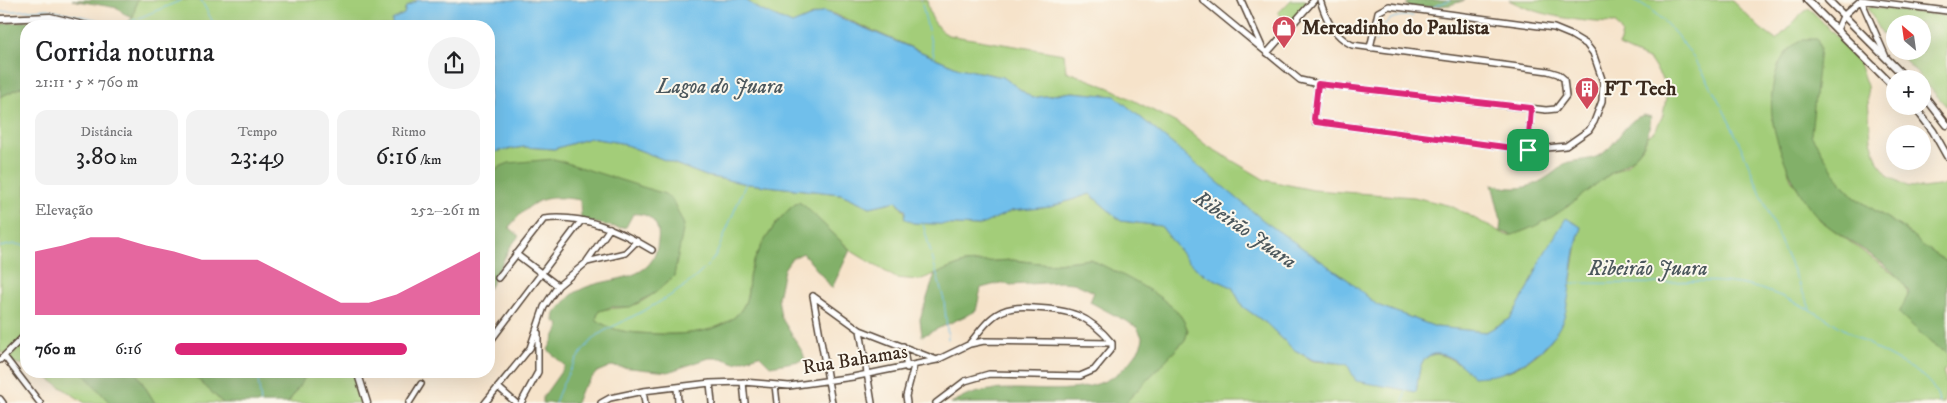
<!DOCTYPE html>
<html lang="pt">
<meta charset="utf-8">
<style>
:root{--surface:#fff;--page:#f2f2f2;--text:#202124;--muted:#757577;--accent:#db2777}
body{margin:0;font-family:"IM FELL DW Pica",serif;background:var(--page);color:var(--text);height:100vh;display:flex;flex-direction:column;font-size:19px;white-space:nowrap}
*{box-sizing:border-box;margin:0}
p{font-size:16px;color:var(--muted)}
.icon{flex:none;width:28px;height:28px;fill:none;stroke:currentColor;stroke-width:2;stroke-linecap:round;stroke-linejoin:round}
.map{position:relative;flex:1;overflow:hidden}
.panel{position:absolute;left:20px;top:20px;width:475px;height:358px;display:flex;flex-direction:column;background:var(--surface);border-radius:20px;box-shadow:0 5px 20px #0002}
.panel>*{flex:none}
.needle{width:32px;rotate:331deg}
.tools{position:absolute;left:1886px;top:15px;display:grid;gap:10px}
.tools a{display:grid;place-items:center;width:45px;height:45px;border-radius:50%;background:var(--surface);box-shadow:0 5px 20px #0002;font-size:25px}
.pin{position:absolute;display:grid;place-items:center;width:42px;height:42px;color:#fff;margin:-21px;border-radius:10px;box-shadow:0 2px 8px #0006}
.round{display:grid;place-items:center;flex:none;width:52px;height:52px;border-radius:26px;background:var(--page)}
.headline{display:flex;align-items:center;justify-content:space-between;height:85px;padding:0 15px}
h1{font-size:28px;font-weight:600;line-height:38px}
.metrics{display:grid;grid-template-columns:repeat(3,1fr);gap:8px;height:85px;padding:5px 15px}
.metrics div{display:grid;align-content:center;border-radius:12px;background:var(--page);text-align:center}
.metrics b{font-size:25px;font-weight:600}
.metrics small{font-size:14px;font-weight:400}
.metrics p{font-size:14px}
.chart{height:140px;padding:10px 15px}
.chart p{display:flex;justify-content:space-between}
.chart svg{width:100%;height:90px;margin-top:5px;fill:var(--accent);opacity:.7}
ul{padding:0 15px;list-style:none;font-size:16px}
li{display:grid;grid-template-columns:80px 60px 1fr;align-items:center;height:38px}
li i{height:12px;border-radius:6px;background:var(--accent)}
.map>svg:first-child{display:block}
.green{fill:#a3cd79;stroke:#6f7c4c}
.forest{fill:#82b069;stroke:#5e6d44}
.water{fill:#70bfeb;stroke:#567484}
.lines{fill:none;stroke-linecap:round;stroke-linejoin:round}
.stream{stroke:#70bfeb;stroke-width:1}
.minor-casing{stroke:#574638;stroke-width:8}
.major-casing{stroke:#574638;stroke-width:9}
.minor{stroke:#fff;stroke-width:5}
.major{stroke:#fff;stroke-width:6}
.route-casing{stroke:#fff;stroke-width:10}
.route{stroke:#db2777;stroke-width:6}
.labels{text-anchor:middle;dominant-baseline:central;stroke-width:4;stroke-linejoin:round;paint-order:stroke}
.poi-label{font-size:20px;font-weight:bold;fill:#3b2a1e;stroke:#fbf7ec;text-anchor:start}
.street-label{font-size:20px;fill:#3b2a1e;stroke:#fbf7ec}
.water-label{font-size:21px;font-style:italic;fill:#4b575c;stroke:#fbf7ec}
</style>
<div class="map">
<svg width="1947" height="403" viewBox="0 0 1947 403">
<rect width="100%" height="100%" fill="#fbf7ec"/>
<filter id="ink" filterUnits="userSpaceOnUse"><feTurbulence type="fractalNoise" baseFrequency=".02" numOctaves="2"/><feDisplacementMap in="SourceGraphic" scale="10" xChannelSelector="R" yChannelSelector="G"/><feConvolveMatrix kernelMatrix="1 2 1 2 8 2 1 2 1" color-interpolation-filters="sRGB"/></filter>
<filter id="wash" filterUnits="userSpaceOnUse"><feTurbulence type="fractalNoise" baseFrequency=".0096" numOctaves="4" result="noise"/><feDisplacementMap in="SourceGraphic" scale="20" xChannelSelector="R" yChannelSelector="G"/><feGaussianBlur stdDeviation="1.12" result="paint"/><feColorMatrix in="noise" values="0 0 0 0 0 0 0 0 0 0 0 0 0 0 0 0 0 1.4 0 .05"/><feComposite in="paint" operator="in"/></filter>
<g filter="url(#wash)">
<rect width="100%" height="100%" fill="#f6e3ca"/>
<path class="green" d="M137,0H418L406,7L404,14L393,20L392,26H124L132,18Z
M746,0H927C929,15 935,28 948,35L1064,54L1066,71L1110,88L1184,127L1206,145L1265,180L1313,190L1414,197L1451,206L1506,235H1512L1528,229L1612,173L1627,165L1642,148L1648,136L1655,131L1663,115L1666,99L1664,82L1650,60L1619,46L1622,33L1615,23C1581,22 1539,16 1509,0H1731L1761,29L1776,40C1787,30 1797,17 1809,8L1857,58L1867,86L1871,140L1878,162L1889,176L1907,186L1922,188L1947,185V262L1922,245L1904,229L1854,197L1841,183L1810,135L1812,102L1779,63L1773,86V123L1791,179L1820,220L1899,278C1905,285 1909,290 1907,300L1931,343L1947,353V365L1943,372C1947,380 1947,394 1943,403H1125L1185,340L1188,330L1180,315L1174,309L1153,293L1090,259L1049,264L1012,260L964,263L919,280L896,278L853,252L799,202C780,212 756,251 750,272C748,282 749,294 745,303C732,333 685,335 657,334C636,333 612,333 596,319L599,311C610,307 622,309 631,306C647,301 661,288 674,276L665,194L621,182L499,167L489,180V149L493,152L524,147L554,149L590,138L621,143L706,176L748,184L841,194L870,207L897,201L913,223L979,226L1011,211L1050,207L1090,194L1121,221L1161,226L1187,260L1203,274L1232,287L1243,307L1266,323L1293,349L1313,361L1347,364L1401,388L1416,392C1418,383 1417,366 1425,359C1438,347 1450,361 1463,365C1473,369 1493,373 1504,372C1514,371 1533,358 1541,351C1574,322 1569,267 1581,227L1567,219L1542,257L1529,287L1510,319L1486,332L1436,327L1377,305L1348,280L1264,221L1115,96L1072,92L1032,98L1003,77L959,68L832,13C811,12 810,18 792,24L758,9Z
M1291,0H1305L1308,4L1289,24L1278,13Z
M1867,7L1947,16V107L1897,51H1922V24H1895V49L1883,35Z
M26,85V365L13,363L3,352L0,353V97Z
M37,371H81L110,403H85Z
M135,371H189L223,403H155Z
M309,371H354L363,403H288Z"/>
<path class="forest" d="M72,0H137L133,18L124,14L118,8Z
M1410,0H1465L1450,5L1412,8L1406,5Z
M44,19L75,26H26V85L0,97V24Z
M1806,39H1817L1820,48L1811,135L1841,183L1854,197L1904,229L1922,245L1947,262V353L1931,343L1899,313L1909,293C1899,267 1844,240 1822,221C1800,202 1778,152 1773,123C1768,95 1774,48 1806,39Z
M1644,115L1651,117C1649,128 1648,137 1642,147C1634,160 1623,165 1610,174C1575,199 1556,221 1512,235L1500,231L1501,220L1492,184C1517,192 1533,188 1553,173C1558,170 1563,163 1569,162C1584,159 1596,161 1608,149C1620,138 1627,119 1644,115Z
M554,159L665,194L673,201L684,225L674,276L655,293L630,307H612L599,311L596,319C612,333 636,333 657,334C685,335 732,333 745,303C749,294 748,282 750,272C756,251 780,212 799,202L806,207L850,250L832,288L803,253L791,259L784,269L778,298L781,317L803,353L805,360L770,366L759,355L735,363L722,358H709L668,372L611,366L597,372L581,390L576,403H543V397L565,366L548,350L560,325L554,321L555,313C562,306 570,294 580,290C606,276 649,284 657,248C658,240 660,233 656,225C651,216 643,213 633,214L626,227L620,228L581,220L580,200C544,194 533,199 509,227L519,236L510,247L489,289V180L499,167L509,163Z
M1090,259C1115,272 1181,300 1187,329C1188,332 1186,337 1185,340L1125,403H951C962,397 978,391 991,390C1036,385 1093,402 1127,365C1134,357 1140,350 1143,339L1137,327L1090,302L1094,292L1074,283L1060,282L1011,285L1000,283L981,288L976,311L922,336L920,319L935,274L964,263L1012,260L1049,264Z
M81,371H135L155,403H110Z
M189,371H309L288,403H223Z"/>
<path class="water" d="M418,0H746L758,9L792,24L824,11L959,68L1003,77L1032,98L1072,92L1115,96L1264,221L1348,280L1377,305L1436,327L1486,332L1510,319L1529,287L1542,257L1566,218L1581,227C1572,254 1572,282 1566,310C1560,338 1532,361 1507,371C1496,376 1484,376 1473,377C1463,365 1437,342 1423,361C1418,369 1418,383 1416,392L1356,381L1347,364L1313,360L1293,349L1266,323L1243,307L1232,287L1203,274L1187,260L1161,226L1121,221L1090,194L1050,207L1011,211L979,226L913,223L904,218L906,211L897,201L870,207L841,194L748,184L706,176L621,143L590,138L554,149L524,147L493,152L489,149V26H392V20L404,14L406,7Z"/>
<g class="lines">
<path class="stream" d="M201,0L215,26
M921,0L935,60
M1634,0C1703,31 1753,178 1782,245C1791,266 1800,287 1810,308
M1428,9L1450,0
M0,12L48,9L122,25L182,0
M1375,42C1384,20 1390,15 1413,16
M489,163L498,150
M923,224L944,300L948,339
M0,247L15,244L26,246
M1569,283C1599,283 1630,284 1660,283C1687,281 1713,280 1739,284C1792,293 1837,326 1882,352C1902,364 1936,376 1939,403
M257,371L261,403
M555,403C563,380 579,350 598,335C606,329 617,325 626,320C658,303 694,286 716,255L746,183
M1403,403L1406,389"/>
</g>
</g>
<g filter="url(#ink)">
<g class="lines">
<defs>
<path id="minor" d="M1203,0L1300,80L1318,84L1546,110L1556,109L1566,96L1564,79L1558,74L1548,71L1352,45C1334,36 1326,20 1320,0
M1241,0L1262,47
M1861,0L1947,11
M1861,0L1886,57
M1837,30L1843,16L1861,0
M1267,53L1314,0
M1318,84L1314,119L1315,122L1528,150L1566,146L1589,130L1594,122L1602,101L1603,82L1593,53L1586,44L1571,35L1554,28L1389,6L1378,12L1370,48
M1528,150L1531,108
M516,254L558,286
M587,261L610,228
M498,278L544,219C583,214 619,230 652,250
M813,296L860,330L937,360
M813,296L832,403
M860,330L872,403
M489,343L581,221
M903,346L907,368
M4,356L40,403
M0,360L23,337
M743,382L745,403
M710,383L712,403
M775,385L777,403
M498,387L516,403
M677,387L678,403
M643,391L645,403
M0,399L3,403
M409,403L421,384
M485,403L530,348L544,307L558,286L587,262L625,253L637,241
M521,403L538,372V333
M601,403L610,398L643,391L710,383L743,382L789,386L853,377L937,360L970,344L984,341L1112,343
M907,403L906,396L914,366
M936,403L965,381L989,374L1080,376L1094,370L1112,348V343C1088,314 1070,310 1034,308C1019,307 1005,307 993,317C984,324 977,335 970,343"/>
<path id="major" d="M1807,0L1895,88
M1828,0L1907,79
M0,19L50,17L87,26
M1922,93L1947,125
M1914,106L1933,131L1947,156
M357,371L367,403"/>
</defs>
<use href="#minor" class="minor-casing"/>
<use href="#major" class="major-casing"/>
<use href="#minor" class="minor"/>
<use href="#major" class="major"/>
</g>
</g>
<g class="lines" filter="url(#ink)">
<defs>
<path id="route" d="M1318,84L1531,108L1528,150L1316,122L1314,119Z"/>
</defs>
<use href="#route" class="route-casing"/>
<use href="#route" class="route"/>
</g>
<defs>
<symbol id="shop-pin" viewBox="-11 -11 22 30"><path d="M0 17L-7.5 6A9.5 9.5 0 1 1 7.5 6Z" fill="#d1495b" stroke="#fbf7ec"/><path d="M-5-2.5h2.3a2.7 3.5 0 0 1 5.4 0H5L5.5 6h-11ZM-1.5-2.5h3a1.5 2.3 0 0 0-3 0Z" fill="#fff"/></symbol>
<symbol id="building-pin" viewBox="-11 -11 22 30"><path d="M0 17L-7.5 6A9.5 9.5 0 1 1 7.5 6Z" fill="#d1495b" stroke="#fbf7ec"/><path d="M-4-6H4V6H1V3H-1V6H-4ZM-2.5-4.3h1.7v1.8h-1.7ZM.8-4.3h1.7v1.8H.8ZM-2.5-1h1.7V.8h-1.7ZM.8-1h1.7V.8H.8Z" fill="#fff"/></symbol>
</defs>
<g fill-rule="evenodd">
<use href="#shop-pin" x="1270" y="14" width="28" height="38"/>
<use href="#building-pin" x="1573" y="75" width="28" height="38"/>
</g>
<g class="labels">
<g class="poi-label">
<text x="1302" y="28">Mercadinho do Paulista</text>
<text x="1604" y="89">FT Tech</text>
</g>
<g class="street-label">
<text transform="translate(855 360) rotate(-9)">Rua Bahamas</text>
</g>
<g class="water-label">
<text x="720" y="87">Lagoa do Juara</text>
<text transform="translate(1245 230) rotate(35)">Ribeirão Juara</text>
<text x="1648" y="269">Ribeirão Juara</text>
</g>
</g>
</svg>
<div class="tools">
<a><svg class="needle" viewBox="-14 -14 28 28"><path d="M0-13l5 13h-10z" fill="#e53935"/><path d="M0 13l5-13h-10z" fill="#757577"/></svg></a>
<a>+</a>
<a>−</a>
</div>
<div class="pin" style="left:1528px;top:150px;background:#1e9e55"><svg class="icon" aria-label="arrive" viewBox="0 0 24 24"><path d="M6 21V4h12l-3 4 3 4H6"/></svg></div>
<section class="panel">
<div class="headline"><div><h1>Corrida noturna</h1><p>21:11 · 5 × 760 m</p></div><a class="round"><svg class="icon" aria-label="share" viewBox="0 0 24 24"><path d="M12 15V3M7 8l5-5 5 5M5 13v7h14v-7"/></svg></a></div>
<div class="metrics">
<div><p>Distância</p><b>3.80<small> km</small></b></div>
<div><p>Tempo</p><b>23:49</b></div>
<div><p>Ritmo</p><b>6:16<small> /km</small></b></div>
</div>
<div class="chart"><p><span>Elevação</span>252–261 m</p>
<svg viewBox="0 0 160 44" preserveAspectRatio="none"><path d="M0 44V13L10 10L20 6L30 6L40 10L50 13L60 17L70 17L80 17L90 24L100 31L110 38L120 38L130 34L140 27L150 20L160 13V44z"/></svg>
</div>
<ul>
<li><b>760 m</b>6:16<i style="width:76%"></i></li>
</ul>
</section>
</div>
